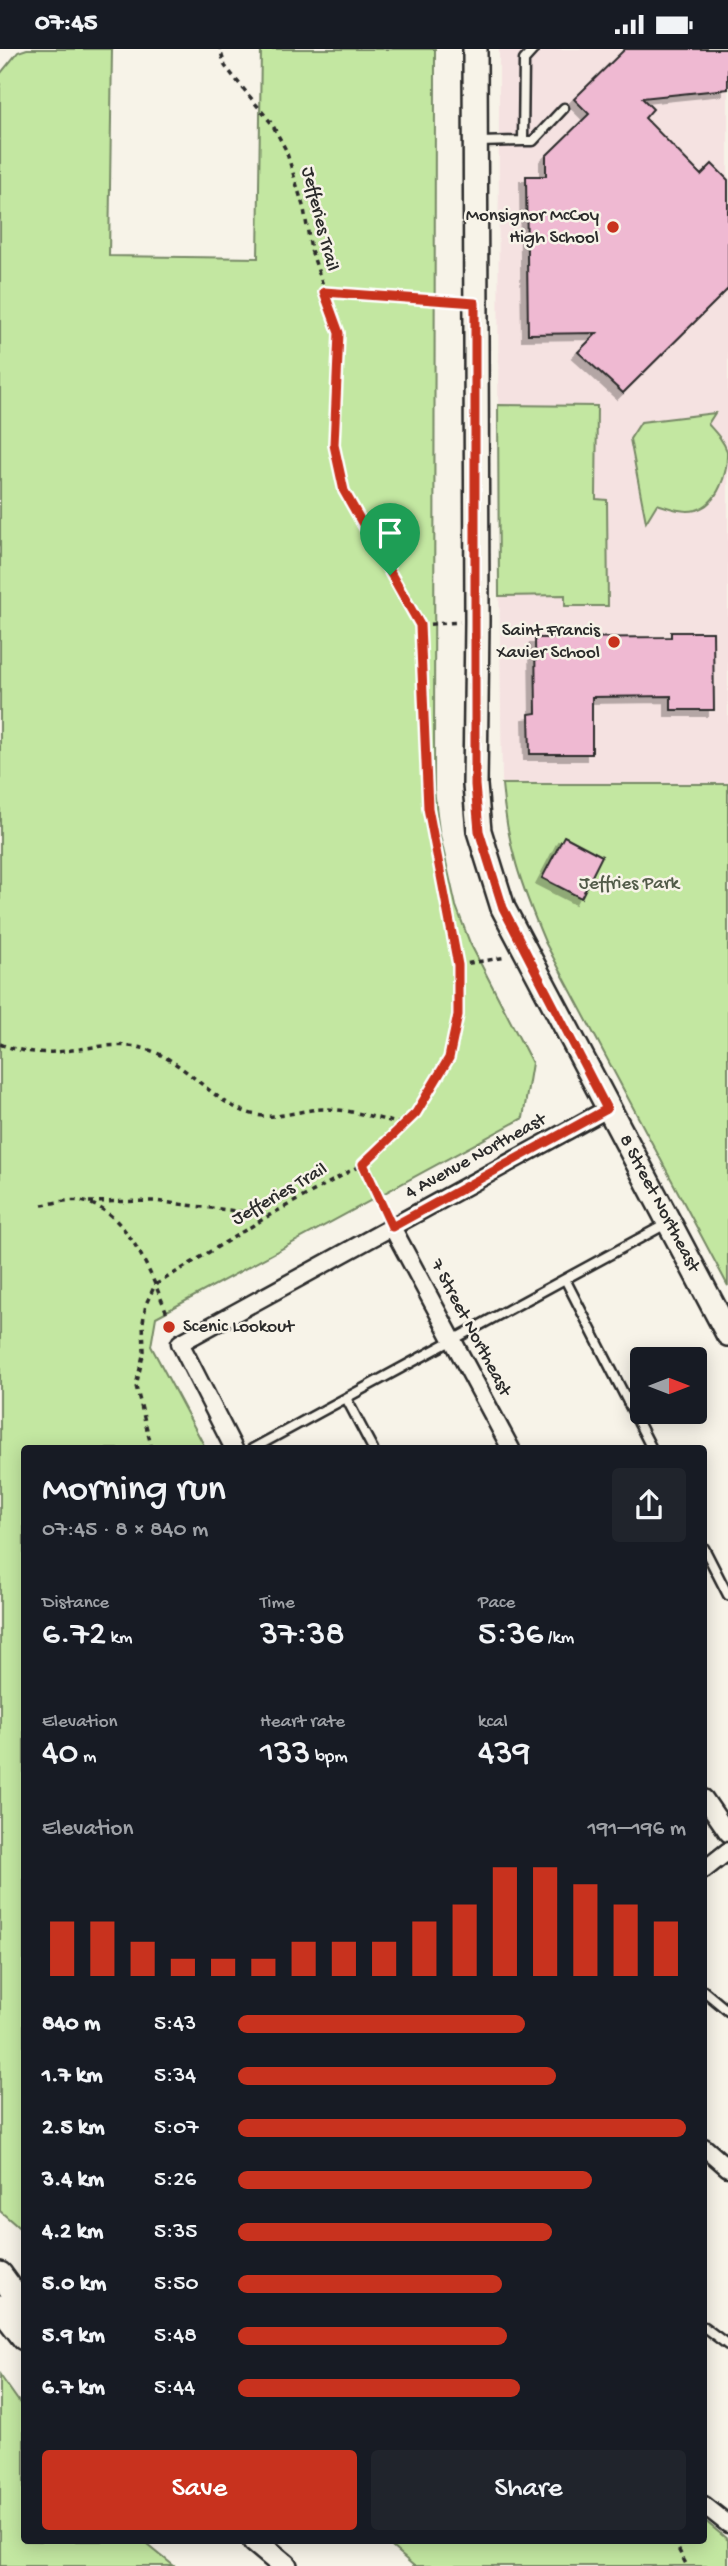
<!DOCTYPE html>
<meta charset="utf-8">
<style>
:root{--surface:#171b24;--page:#20242c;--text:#f1f3f6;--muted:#9ea1a6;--accent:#c8321e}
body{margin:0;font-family:"Gochi Hand",sans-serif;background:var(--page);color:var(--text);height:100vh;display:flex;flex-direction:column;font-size:26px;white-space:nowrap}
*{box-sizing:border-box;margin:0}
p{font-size:23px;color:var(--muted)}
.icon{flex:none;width:38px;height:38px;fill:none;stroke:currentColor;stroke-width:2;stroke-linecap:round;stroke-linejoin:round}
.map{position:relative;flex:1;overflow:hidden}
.sheet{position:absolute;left:21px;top:1396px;width:686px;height:1099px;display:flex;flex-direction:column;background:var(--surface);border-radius:7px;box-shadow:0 4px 18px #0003}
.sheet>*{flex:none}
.needle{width:46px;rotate:90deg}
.fabs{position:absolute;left:630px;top:1298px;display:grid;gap:14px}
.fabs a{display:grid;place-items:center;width:77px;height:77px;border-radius:7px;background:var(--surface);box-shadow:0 4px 18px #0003;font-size:35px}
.pin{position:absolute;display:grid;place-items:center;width:60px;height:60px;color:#fff;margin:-72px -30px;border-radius:50% 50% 50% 0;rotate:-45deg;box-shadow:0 0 7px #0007}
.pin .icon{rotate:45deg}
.round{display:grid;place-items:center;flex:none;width:74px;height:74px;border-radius:7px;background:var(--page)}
.summary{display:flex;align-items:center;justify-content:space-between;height:119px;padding:0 21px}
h1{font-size:38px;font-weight:600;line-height:52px}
.stats{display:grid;grid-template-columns:repeat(3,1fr);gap:10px;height:119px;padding:7px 21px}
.stats div{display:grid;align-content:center}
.stats b{font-size:35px;font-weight:600}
.stats small{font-size:19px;font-weight:400}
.stats p{font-size:19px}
.chart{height:196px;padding:14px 21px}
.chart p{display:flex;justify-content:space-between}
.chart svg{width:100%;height:126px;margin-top:7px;stroke:var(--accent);stroke-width:6}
.primary-button{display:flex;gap:14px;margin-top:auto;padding:14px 21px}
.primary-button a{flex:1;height:80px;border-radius:7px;background:var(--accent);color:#fff;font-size:28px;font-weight:600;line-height:80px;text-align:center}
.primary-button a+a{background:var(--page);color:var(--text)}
ul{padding:0 21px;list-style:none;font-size:23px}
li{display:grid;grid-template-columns:112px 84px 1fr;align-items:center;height:52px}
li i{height:18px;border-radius:9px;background:var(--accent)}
.status{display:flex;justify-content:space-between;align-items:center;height:49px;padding:0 35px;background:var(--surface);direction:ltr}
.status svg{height:19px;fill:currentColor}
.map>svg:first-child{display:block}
.built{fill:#f5e2e1}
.green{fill:#c3e7a1;stroke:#778966;stroke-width:2}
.building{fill:#efb9d2;stroke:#2b2b2b;stroke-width:2;filter:url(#shadow)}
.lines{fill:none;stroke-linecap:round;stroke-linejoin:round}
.lane-casing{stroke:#2b2b2b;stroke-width:13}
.street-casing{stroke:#2b2b2b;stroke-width:21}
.secondary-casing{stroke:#2b2b2b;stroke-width:28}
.path{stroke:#2b2b2b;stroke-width:3.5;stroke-dasharray:5 5;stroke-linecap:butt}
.lane{stroke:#f7f3e8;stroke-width:8}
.street{stroke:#f7f3e8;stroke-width:16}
.secondary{stroke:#f7f3e8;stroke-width:23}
.route-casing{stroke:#fff;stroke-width:14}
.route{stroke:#c8321e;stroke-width:9}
.poi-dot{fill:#c8321e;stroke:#f7f3e8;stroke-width:2.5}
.labels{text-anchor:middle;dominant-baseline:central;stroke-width:5;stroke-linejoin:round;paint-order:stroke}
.poi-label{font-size:19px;fill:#2b2b2b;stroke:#f7f3e8;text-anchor:end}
.street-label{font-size:19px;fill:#2b2b2b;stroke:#f7f3e8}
.park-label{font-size:19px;fill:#515a48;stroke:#f7f3e8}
</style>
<div class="status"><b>07:45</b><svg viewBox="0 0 49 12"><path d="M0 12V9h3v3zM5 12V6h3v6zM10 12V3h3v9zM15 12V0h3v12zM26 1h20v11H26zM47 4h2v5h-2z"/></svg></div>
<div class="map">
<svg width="728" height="2517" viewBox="0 0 728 2517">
<defs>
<filter id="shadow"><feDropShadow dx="-6" dy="6" stdDeviation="0" flood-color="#0004"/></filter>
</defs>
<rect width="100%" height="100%" fill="#f7f3e8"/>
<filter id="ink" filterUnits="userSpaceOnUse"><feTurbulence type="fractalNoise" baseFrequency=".0143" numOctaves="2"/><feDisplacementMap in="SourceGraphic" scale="14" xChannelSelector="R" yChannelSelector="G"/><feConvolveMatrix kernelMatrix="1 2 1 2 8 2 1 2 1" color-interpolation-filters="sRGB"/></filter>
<g filter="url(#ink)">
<path class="built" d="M499,0H728V735H502L498,451Z"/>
<path class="green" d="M27,0H112L109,207L258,209L261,0H435L434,740L439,782L456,857L470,894L532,1014L523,1069L156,1268L151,1297L206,1400H24V2183L0,2162V25L18,3Z
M498,356L597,357L596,450L607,451L608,557H565V546L499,547Z
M715,364L708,375C716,384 723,391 727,402C728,424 718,455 696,461C683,464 669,459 657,455L646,473L630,390L641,373Z
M502,735H728V1237L545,893C521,836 507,797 502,735Z
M0,2326L24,2360V2492H143L174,2517H0Z
M704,2471L728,2491V2517H414L385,2492H704Z"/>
<path class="building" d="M625,0H728V40L642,49L653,60L645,69L701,126L712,115L728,131V240L623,344L578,303L597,284L528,285L526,127H546V107L589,65L574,50Z
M671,583H713L714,661H671V647L592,648V705H530L529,665L536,664L535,589L671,588Z
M564,787L602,807L581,849L542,829Z"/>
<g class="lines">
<defs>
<path id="lane" d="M523,92H533L564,59
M478,93L523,92L524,11L534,0
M565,1230L652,1400
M346,1349L373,1400
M252,1400L668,1174
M704,1499L728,1546
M704,1942L728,1962
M704,2278L728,2296"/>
<path id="street" d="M392,1178L511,1400
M234,1400L180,1294L607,1060
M704,1749L728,1784
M704,1821L728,1802
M704,2098L728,2119
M704,2456L728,2475"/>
<g id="secondary">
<path id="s1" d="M475,0L477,572L475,736L479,782L503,859L728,1285"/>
<path d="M0,2225L24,2258"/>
<path d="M0,2258L24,2289"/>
<path d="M255,2492L285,2517"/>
</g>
</defs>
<use href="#lane" class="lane-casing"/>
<use href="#street" class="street-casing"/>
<use href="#secondary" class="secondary-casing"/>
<path class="path" d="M324,242L458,252
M420,576L460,573
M458,916L507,908
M0,995C53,1016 88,990 137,998C183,1005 210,1056 256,1066C278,1071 302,1060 324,1060C350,1060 378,1070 403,1075
M363,1115L386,1164
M89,1153L154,1152L269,1166
M42,1156C55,1154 72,1149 85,1153C133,1165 156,1239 173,1279
M152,1400L136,1337L144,1302L143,1273L146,1255L155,1236L270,1166L363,1115L416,1064L437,1033L449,1009L458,966L456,895L428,759L420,576L344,442L334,396L339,284L311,201L304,160L286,101L272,75L225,17L220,0
M674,2492L687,2517"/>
<use href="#lane" class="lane"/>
<use href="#street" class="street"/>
<use href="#secondary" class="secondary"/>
</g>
</g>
<g class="lines" filter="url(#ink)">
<defs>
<path id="route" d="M324,243L475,254V736L479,782L503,859L607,1060L392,1178L363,1115L416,1064L449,1009L458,966V916L428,759L420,576L344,442L334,396L339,284Z"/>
</defs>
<use href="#route" class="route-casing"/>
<use href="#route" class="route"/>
</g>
<g class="poi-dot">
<circle cx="613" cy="178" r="7"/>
<circle cx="614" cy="593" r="7"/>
<circle cx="169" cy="1278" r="7"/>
</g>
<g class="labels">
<g class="poi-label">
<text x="599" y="167">Monsignor McCoy<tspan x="599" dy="22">High School</tspan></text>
<text x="600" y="582">Saint Francis<tspan x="600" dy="22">Xavier School</tspan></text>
<text x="183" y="1278" text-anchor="start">Scenic Lookout</text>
</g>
<g class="street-label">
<text transform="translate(319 170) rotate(76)">Jefferies Trail</text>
<text transform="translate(476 1108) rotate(-29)">4 Avenue Northeast</text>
<text transform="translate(280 1146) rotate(-30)">Jefferies Trail</text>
<text stroke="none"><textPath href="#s1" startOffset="1197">8 Street Northeast</textPath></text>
<text transform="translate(470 1279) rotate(62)">7 Street Northeast</text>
</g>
<g class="park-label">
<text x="629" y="835">Jeffries Park</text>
</g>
</g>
</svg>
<div class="fabs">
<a><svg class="needle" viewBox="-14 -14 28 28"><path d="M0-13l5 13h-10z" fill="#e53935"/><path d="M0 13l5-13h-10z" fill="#9ea1a6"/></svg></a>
</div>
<div class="pin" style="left:390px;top:526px;background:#1e9e55"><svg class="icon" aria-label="arrive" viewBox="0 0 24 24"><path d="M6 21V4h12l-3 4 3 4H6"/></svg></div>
<section class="sheet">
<div class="summary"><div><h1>Morning run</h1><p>07:45 · 8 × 840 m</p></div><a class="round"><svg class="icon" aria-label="share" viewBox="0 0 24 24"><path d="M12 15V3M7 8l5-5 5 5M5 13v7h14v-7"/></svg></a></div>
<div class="stats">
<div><p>Distance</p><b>6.72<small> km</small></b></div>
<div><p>Time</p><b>37:38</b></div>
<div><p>Pace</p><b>5:36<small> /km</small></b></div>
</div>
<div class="stats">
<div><p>Elevation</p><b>40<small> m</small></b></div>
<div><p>Heart rate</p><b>133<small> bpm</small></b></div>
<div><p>kcal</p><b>439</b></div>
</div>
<div class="chart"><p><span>Elevation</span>191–196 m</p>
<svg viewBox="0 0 160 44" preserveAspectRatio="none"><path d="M5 44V25M15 44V25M25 44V32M35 44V38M45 44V38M55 44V38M65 44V32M75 44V32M85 44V32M95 44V25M105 44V19M115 44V6M125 44V6M135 44V12M145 44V19M155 44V25"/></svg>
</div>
<ul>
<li><b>840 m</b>5:43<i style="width:64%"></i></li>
<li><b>1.7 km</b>5:34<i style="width:71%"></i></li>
<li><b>2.5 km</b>5:07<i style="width:100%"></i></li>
<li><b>3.4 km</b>5:26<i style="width:79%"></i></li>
<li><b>4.2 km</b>5:35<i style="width:70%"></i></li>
<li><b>5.0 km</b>5:50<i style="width:59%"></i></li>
<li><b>5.9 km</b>5:48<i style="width:60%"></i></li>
<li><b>6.7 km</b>5:44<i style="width:63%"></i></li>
</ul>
<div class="primary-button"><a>Save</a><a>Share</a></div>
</section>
</div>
